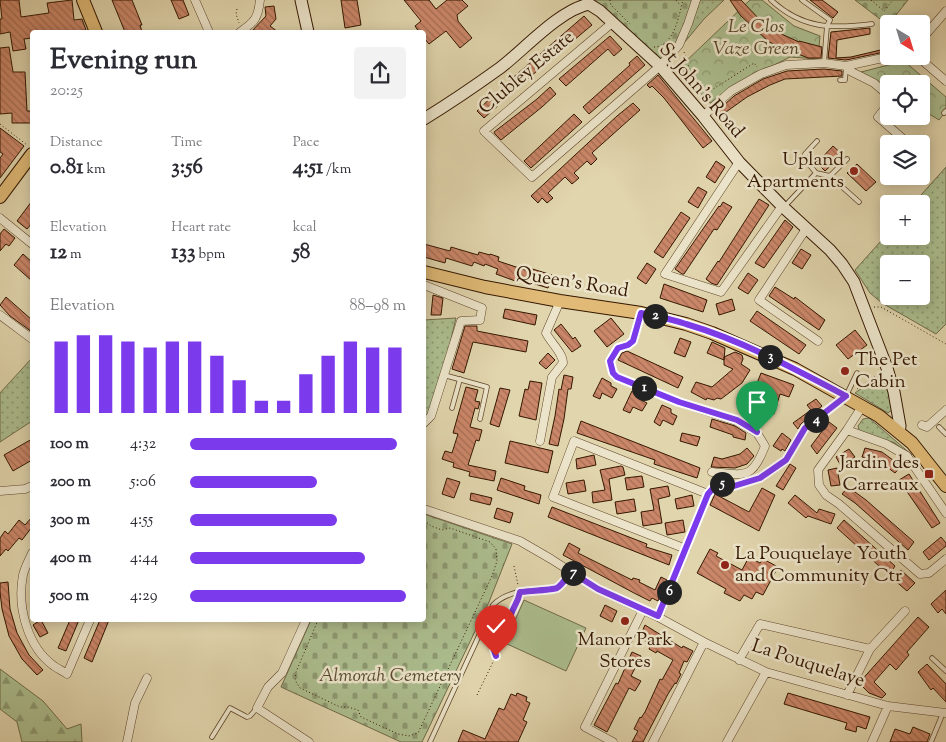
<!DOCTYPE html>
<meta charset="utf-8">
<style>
:root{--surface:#fff;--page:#f2f2f3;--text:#2b2b33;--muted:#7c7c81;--accent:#7c3aed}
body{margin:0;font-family:"Sorts Mill Goudy",serif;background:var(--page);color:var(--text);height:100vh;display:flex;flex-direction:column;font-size:19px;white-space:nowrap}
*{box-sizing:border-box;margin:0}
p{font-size:16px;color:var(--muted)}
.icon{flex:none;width:28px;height:28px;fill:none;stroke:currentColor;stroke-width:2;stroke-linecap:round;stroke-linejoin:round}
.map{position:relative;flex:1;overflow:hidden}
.sheet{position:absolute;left:30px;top:30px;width:396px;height:592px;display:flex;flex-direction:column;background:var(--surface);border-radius:5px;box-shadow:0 2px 12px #0003}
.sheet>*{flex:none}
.needle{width:32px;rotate:142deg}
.tools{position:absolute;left:880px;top:15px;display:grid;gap:10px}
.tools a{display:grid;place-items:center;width:50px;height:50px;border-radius:5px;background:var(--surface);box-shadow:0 2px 12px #0003;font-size:25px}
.pin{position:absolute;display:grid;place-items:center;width:42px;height:42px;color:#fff;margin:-51px -21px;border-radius:50% 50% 50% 0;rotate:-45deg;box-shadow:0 0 5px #0007}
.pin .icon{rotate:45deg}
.km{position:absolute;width:25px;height:25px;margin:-12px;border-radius:50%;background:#222;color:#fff;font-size:14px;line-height:25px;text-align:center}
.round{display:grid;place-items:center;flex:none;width:52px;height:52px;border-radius:5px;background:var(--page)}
.headline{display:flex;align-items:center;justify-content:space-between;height:85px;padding:0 20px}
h1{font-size:28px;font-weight:700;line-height:38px}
.figures{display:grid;grid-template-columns:repeat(3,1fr);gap:8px;height:85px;padding:5px 20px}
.figures div{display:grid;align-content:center}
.figures b{font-size:21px;font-weight:700}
.figures small{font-size:14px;font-weight:400}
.figures p{font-size:14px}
.chart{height:140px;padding:10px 20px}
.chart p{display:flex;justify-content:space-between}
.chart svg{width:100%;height:90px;margin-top:5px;stroke:var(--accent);stroke-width:6}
ul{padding:0 20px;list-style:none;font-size:16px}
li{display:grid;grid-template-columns:80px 60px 1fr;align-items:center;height:38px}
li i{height:12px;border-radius:6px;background:var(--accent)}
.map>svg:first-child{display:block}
.grass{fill:url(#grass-dots);stroke:#706a48;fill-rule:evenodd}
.forest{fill:url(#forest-firs);stroke:#706a48}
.cemetery{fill:url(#cemetery-stones);stroke:#706a48}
.park{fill:url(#park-crowns);stroke:#706a48}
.pitch{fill:#acbe8f;stroke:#706a48}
.building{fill:url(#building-back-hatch);stroke:#341700}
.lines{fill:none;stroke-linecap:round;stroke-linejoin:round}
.service-casing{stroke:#5f462b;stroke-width:5.5}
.minor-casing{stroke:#5f462b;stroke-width:9}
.secondary-casing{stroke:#341700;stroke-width:13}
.primary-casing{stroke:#341700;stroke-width:14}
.path{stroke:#341700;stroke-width:1;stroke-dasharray:1 2.5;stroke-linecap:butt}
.service{stroke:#ece4ca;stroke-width:4}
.minor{stroke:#ece4ca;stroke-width:8}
.secondary{stroke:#ece4ca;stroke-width:11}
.primary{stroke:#e0ba76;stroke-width:12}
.route-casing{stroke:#fff;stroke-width:10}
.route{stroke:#7c3aed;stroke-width:6}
.poi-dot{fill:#8f2418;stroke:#ece4ca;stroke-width:2}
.labels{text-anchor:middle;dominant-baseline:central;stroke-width:5;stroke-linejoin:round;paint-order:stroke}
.park-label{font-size:19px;font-style:italic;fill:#58492b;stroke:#ece4ca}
.street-label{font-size:19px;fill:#341700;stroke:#ece4ca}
.poi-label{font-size:19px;fill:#341700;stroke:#ece4ca;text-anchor:end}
</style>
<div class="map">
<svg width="946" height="742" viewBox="0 0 946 742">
<defs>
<pattern id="grass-dots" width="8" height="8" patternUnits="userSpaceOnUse" patternTransform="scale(1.25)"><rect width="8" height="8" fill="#acbe8f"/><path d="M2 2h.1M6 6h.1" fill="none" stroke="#8d9972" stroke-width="1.8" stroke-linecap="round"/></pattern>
<pattern id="forest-firs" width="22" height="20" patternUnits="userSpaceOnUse" patternTransform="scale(1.25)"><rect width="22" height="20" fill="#acbe8f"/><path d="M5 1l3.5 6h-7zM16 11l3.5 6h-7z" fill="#8d9972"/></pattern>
<pattern id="cemetery-stones" width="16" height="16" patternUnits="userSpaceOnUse" patternTransform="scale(1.25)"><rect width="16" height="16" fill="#acbe8f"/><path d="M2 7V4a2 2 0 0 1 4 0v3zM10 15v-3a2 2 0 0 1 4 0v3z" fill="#8d9972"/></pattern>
<pattern id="park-crowns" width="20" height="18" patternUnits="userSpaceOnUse" patternTransform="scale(1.25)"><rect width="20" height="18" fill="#acbe8f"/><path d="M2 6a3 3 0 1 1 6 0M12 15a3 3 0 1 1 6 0" fill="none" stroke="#8d9972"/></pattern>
<pattern id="building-back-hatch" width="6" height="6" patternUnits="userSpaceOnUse" patternTransform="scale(1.25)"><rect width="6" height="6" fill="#cb8769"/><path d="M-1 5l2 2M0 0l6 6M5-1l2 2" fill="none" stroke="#a66d54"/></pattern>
</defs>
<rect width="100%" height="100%" fill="#e1d5ad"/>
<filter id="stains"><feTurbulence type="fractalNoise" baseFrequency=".004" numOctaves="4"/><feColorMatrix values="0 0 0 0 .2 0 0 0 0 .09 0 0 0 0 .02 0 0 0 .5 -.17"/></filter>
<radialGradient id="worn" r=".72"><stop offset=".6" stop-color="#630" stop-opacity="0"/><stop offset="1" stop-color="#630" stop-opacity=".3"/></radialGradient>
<path class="grass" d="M699,0H724L704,19L684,43L683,41Z
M946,167V324L936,334L882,303L870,293L855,270L889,232V236H921V204H913ZM889,264H921V296H889Z
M456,318L448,352L429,412L424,418V320Z
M32,358V421L0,442V393Z
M882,374L885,375L892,410L888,413L855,393Z
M869,418L912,455L911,456L895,443L860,433L858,426L863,419Z"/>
<path class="forest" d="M0,669L43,701L67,729L81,724L82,742H22L17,722L0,709Z"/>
<path class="cemetery" d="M594,0H692L685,22L676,42L660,60Z
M855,0H908L888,25Z
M424,514L512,544L489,602L422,742H401L281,687L311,620H424Z"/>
<path class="park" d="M750,0H762L794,26L820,36L818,59L790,57L733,86L710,103L686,78L682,65Z
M904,61L946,97V111L939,120L921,109V84H889V89L861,72Z"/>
<path class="pitch" d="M524,600L586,628L566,671L505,643Z"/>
<path class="building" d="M0,0H19L21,17L49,13L47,3L72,0L74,20L82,19L86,30L68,32H32V38L24,39L26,49L13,51L10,32L0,34V19H2Z
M112,0H132L142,25H140L142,32H125Z
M171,0H183L189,15L179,19Z
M341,0H357L361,25L345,28Z
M404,0H429L436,9L447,0H462L468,6L457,15L458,21L472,38L460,48L446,31L429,44L424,38V32H419L415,26L421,21Z
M730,0H741L762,22L777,32L799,42V41L822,47L821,58H808L769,42L740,15Z
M810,0H822L838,12L833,18Z
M274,6L276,19L270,26L278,32H251L266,16L265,7Z
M584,16L592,25L500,102L501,103L484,118L477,111L501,88Z
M870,28V34L837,40L836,58L851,57L889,48V51L846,60L828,58L831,32Z
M610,36L622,49L614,56L608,49L566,86L559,79Z
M9,47L13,72H25L27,111H32V123H12V113L0,114V48Z
M637,56L645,65L589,114L583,107L630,65L629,63Z
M824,69L842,71V76L785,79L770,85L747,97L719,117L715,113L734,96L763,79L787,71Z
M658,75L712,141L703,148L664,98L652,86L650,88L647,85Z
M550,87L556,94L542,107L501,140L495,134L494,132L537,99Z
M633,103L640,110L593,152L592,153L597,159L591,165L587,161L574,173L579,178L572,184L565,177L548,193L553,198L547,203L542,198L538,203L531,196L617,116Z
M574,114L582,122L531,168L524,161Z
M0,128L24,146L0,178V158L3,154L0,152Z
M833,146L844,156L840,160L838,159L825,171L817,163Z
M716,161L725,167L715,183L706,177Z
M857,164L876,182L866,191L847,173Z
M698,187L707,192L698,208L688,202Z
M759,199L769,205L717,285L711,283L706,279L718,261L719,262Z
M32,201V223L27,229L17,221Z
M723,202L732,207L717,230L714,229L684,274H682L675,269L719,206L720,207Z
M681,212L690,218L663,258L654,252Z
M785,220L793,227L764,268L755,263Z
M4,229L15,238L9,246L6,244L0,251V234Z
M424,244L450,251L451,247L478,255L479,252L490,255V254L499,257L498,261L525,270L526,267L552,275L548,288L519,279L518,282L496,274L498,269L485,264L484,266L474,262L472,266L446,258L445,263L424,257Z
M801,249L811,255L802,269L792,263Z
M23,254L32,262V281L14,265Z
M647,263L656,269L646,284L637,278Z
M748,273L758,280L748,294L738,288Z
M664,284L707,300L703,312L660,298Z
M775,287L794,299L795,297L825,320L819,330L769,296Z
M433,295L443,298L441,315H431Z
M6,297L32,320V332L10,316L0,305Z
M732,299L735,310L719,315L716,304Z
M505,309L537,315L535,325L503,318Z
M757,311L806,345L799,354L750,321Z
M611,318L624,334L607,347L594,331Z
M561,324L573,339L575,337L581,346L572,352L554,330Z
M465,326H477V331L528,341L526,352L473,342L464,373L452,369Z
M855,330L867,345L848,359L836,345Z
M680,338L691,342L685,357L674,353Z
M712,342L725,348L724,360L707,353Z
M627,351L683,377L678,388L618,360L622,353Z
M735,352L742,355L743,359L741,364L750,370L742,383L721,399L717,398L714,400L707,398L706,400L691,392L696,382L712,387L733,369L724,365V357Z
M548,353L555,360L546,369L539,363Z
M761,373L794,385L789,397L780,394L774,414L760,409L767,390L756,386Z
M564,375L573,377L571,389H568L564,419L558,446L549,444L555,416L559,389L561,390Z
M602,378L611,383V386L617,389L612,398L602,393L600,399L593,396Z
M530,381L542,383L536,420L519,416L525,389L528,390Z
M466,387L478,390L475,401L480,402L478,409L475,408L470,427L482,430L479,441L476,440L468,465L496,471L494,481L469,476L470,472L453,467L454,463L442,459L445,451L452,453L458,434L453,433Z
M500,388L510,390L499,427L490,424Z
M632,391L641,396V400L647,403L642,411L633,407L630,413L623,410Z
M816,399L822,406L801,424L798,429L793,423L811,410L807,405Z
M662,405L671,409V413L677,416L673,425L663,420L660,426L654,422Z
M712,419L735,426L746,433L745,440L733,437V435L710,427Z
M581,421L700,468L697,478L654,464L655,460L577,433Z
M829,422L837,428L817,454L811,446Z
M682,433L700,437L697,446L680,441Z
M782,433L791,440L785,451L782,449L781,451L773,446Z
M32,439V460L13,471L4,455Z
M510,441L553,451L548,473L505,463Z
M747,448L754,456L747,464L735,468L711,467L714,457L722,459L740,454Z
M865,448L882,452L901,466L895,473L879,461L862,457Z
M849,449L855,457L841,466L836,457Z
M594,455L596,465L577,469L576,459Z
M790,464L796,468L783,490L776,486Z
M621,466L623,467L625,475L609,479L612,500L593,503L592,492L605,490L600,470Z
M837,468L840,485L831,486L828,470Z
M909,474L940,523L932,528L899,480Z
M642,476L644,487L627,490L625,478Z
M447,478L460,482L454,498L442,494Z
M501,478L525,486L524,490L541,495L539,504L497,490Z
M584,480L586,491L568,494L566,483Z
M668,486L670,496L658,499L662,523L643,526L641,512L654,510L650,489Z
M848,487L866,500L914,542L908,550L855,503L842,494Z
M762,488L775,495L759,531L710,505L715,494L749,512Z
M471,493L492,498L490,505L470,500Z
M692,495L694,506L677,509L675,499Z
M795,495L817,513L819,509L835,514L831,524L808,516L806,518L788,503Z
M634,499L636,511L617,514L615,502Z
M552,507L647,544L646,547L672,555L669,565L548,517Z
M497,508L513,513L510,523L494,518Z
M32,517V527L22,540L19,538L8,551L6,549L0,556V538L5,531L8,534L19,520L25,525Z
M683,520L685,532L667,535L665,523Z
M844,520L895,566L889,575L837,528Z
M941,537L946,543V546L929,560L923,552Z
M569,543L580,549L578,553L632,580L633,578L640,580L639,582L655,590L661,577L667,580L658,601L652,598L650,601L634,593L563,555Z
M710,549L718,553L716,556L742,570L749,557L760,563L763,559L778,567L763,595L756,592L752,599L744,595L740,601L724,593L726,589L697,573Z
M901,570L915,583L907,591L892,578Z
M8,582L10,609L17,633L29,655L43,670L37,675L22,659L9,636L2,609L0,592V583Z
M946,590V614L942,609L938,613L931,604Z
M605,605L617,611L612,622L600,616Z
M918,617L929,627L907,652L909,655L896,670L890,664L874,682L886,694L882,698L869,693L859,683Z
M41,620L48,633L40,637L33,625Z
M70,620H79L66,651L58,648Z
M100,620H109L92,662L84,658Z
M645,625L682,648L683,646L693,651L687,662L684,661L679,673L681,674L676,684L675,683L668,694L643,742H632L638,731L634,729L640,717L641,718L645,712L660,679L662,680L673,660L657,651L656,653L649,649L651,644L642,639L644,636L641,634Z
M632,652L641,656L631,676L641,681L635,691L629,688L607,732L594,725L616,683L618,684Z
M927,664L946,684V702L933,688L931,690L918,672Z
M517,693L527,697L526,701L530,703L523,720L527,722L518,742H458L463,730L485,739L499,708L504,710L511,694L516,696Z
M788,693L870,717L866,729L857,726L856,732L845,729L847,723L784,704Z
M913,727L930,734L927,742H890L895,729L910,734Z"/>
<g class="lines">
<defs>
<path id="service" d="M771,0C802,29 832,29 872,24
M802,0L830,20L827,26L824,63
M840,80H845L846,68
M944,113L946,111
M816,173L830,176L847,159
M830,176L859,202
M785,206L816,173L808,163L805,154L817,141
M444,375L487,387L480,419
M846,396L857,373
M452,408L460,379
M939,427L946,434
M932,658L946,671
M212,737L230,708L247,717L250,716L257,708
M430,742L493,605C504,594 523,590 538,589C544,589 551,591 557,587C562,584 567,577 571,572
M931,742L943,713"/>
<path id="minor" d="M195,0L209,32
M612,23L484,131L532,177L660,66L679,45L688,24L696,0
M240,32C255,22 258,18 260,0
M921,40L946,11
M917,56L946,81
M846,66L850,71L874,83L889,96
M889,103L878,117L909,144
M703,116L731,91L761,74L786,65L824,63L846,66L892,56
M739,162L665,274L721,292L782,206
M0,218L32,244
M806,229L759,300L818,341
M424,285L482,308L480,320L461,321L431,416L424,423
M641,313L633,341L628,345L618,348L610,361L613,373L617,377L679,402L737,421L757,433L765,446C752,480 745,475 712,472
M0,315L32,339
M863,405L847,430L818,470L819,485L826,495L839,504L920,574L929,573L946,559
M922,425L927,427L946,410
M847,430L886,444L907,456L946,513
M540,441L552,377L563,363C563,353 551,343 546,333L560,301
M0,491L25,489L32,486
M424,509L520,541L551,559L598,589L658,617L704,642L766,672L888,706L946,713
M686,549L553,497L574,441L708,494
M32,553C29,560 25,567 23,575C17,606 27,647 54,666C58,669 63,671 67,674L90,620
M658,617L708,494L715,486L721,484L734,486L760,478L786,460L805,428L846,396
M306,620L282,673L268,687L257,708L309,742
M739,660L760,624L870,649
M847,695L870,649L905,611
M127,742L135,703L147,678
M613,742L585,727L643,610
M653,742L704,642
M727,742L766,672
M872,742L888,706"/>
<path id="secondary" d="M301,0L308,32
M424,119C450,103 475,86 500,68C525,49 558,11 589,4L600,11L660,66L703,116L739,162L782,206L830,250L842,264L854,282L887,368L894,392L900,426L899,432"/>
<path id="primary" d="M83,0L96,32
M0,197L32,154
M424,272L485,287L560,301L641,313L686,324L712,333L795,369L879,416L912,443L946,486"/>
</defs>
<use href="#service" class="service-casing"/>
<use href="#minor" class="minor-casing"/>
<use href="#secondary" class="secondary-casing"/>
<use href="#primary" class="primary-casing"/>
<path class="path" d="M610,0L611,5L630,24
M676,0L680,5
M871,0L884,11L893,0
M237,9L236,14L239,23
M654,47C674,47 679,15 683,0
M684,52L692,77L707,93L754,63L757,67
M0,124L27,145
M874,307H881L946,344
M857,389L878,374
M514,566L518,585
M318,620L296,672L295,680L300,688L340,707H348L358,710L361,717L398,734L409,736L418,733L492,576L497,561L496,549L490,542L450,528L442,530L431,526L424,520
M477,695L496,656L494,650L518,599"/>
<use href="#service" class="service"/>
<use href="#minor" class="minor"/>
<use href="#secondary" class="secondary"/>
<use href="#primary" class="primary"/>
</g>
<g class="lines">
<defs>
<path id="route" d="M496,656L494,650L518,599L520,592C527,591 553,590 557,588C562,585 567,577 571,572L598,589L658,616L708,494L715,486L721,484L734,486L760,478L786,460L805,428L846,396C795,369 741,340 686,324C671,319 656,316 641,313L633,341L628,345L618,348L610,361L613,373L617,377L679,402L737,420L757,432"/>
</defs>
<use href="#route" class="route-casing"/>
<use href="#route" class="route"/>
</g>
<g class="poi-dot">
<circle cx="854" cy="171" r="5"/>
<circle cx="845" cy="371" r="5"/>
<rect x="924" y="469" width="10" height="10" rx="2.5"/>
<circle cx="725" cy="565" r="5"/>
<circle cx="625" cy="621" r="5"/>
</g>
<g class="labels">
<g class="park-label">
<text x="756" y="27">Le Clos<tspan x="756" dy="22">Vaze Green</tspan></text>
<text x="390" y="676">Almorah Cemetery</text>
</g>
<g class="street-label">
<text transform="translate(527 73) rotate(-40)">Clubley Estate</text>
<text transform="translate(701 91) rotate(49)">St John's Road</text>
<text transform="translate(572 283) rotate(9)">Queen's Road</text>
<text transform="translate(808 664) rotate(18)">La Pouquelaye</text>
</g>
<g class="poi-label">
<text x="844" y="160">Upland<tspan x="844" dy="22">Apartments</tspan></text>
<text x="855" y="360" text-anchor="start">The Pet<tspan x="855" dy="22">Cabin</tspan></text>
<text x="919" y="463">Jardin des<tspan x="919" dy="22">Carreaux</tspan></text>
<text x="735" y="554" text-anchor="start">La Pouquelaye Youth<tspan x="735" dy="22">and Community Ctr</tspan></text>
<text x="625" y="640" text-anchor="middle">Manor Park<tspan x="625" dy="22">Stores</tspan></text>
</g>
</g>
<rect width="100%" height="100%" filter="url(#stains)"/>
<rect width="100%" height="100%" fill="url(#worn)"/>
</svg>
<div class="tools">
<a><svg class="needle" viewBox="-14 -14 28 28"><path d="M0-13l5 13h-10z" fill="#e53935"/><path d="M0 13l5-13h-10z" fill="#7c7c81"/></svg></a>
<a><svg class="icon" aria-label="locate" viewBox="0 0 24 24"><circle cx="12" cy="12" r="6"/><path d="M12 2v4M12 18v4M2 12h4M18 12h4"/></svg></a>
<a><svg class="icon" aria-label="layers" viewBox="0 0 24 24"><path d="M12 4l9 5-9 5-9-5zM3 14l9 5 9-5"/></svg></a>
<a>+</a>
<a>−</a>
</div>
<div class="pin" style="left:757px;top:432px;background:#1e9e55"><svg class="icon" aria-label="arrive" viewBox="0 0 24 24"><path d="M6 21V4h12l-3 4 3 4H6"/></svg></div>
<div class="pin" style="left:496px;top:656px;background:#d93025"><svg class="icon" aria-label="check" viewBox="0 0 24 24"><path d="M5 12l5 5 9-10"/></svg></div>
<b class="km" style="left:644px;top:388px">1</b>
<b class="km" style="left:655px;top:316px">2</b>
<b class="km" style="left:770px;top:357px">3</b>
<b class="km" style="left:816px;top:420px">4</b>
<b class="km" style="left:722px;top:484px">5</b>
<b class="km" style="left:669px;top:592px">6</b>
<b class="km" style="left:573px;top:573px">7</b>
<section class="sheet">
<div class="headline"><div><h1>Evening run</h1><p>20:25</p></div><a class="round"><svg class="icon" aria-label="share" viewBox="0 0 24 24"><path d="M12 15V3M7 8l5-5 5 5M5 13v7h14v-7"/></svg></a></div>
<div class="figures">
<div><p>Distance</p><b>0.81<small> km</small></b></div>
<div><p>Time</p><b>3:56</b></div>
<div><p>Pace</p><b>4:51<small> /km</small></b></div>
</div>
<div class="figures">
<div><p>Elevation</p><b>12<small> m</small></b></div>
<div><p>Heart rate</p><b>133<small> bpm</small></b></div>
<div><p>kcal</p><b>58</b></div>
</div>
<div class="chart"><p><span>Elevation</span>88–98 m</p>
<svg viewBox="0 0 160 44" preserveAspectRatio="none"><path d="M5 44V9M15 44V6M25 44V6M35 44V9M45 44V12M55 44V9M65 44V9M75 44V16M85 44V28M95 44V38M105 44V38M115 44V25M125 44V16M135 44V9M145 44V12M155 44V12"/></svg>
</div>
<ul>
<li><b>100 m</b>4:32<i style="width:96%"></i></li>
<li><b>200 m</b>5:06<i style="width:59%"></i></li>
<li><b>300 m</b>4:55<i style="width:68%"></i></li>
<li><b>400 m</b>4:44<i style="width:81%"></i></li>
<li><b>500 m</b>4:29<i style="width:100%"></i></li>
</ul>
</section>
</div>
